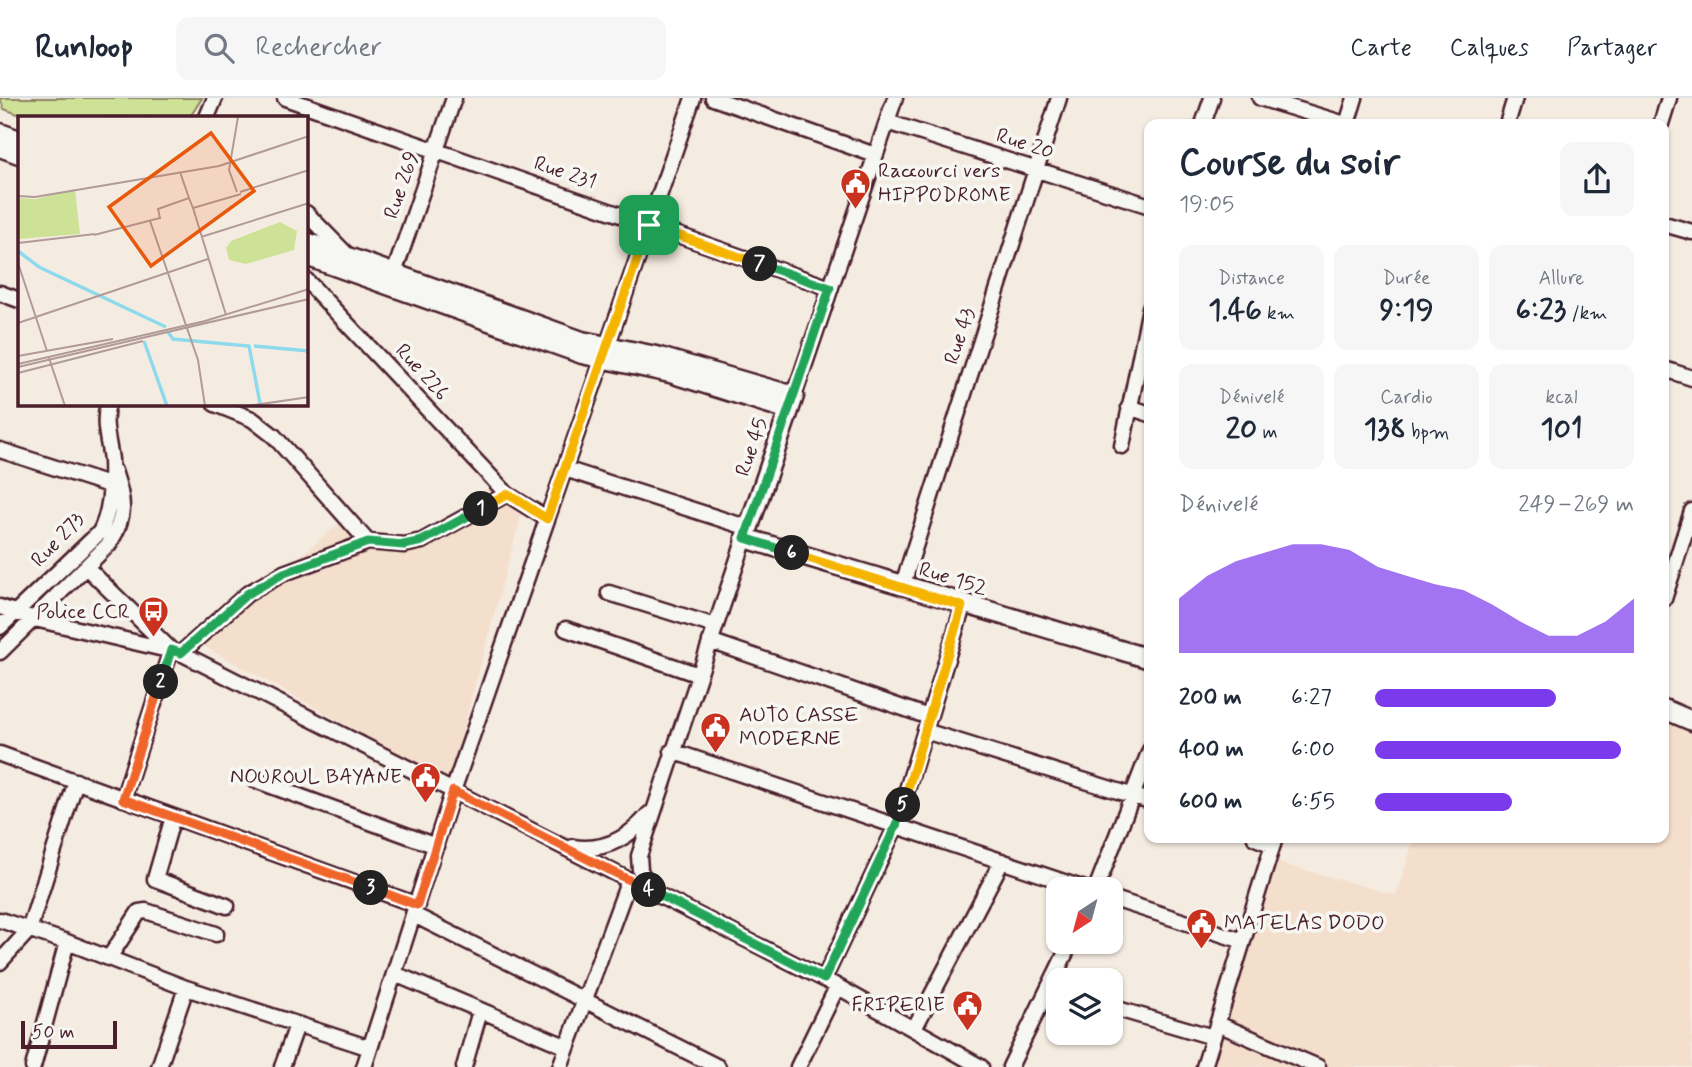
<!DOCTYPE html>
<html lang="fr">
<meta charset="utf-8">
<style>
:root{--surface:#fff;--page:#f6f6f7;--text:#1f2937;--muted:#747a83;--line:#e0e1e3;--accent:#7c3aed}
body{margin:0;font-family:Mynerve,sans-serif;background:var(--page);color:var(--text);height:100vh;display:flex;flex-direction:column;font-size:26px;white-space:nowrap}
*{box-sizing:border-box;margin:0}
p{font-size:23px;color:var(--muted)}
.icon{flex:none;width:38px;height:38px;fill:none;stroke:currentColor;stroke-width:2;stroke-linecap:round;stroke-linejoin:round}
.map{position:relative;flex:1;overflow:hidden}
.drawer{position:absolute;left:1144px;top:21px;width:525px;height:724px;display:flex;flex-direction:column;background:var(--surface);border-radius:14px;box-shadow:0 2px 5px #0004}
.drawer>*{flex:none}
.needle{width:46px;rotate:216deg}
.tools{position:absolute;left:1046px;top:779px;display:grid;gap:14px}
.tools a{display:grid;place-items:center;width:77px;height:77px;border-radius:14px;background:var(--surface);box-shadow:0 2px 5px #0004;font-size:35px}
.scale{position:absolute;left:21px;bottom:18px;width:96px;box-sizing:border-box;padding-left:7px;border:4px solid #4a1f2b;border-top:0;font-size:19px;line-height:24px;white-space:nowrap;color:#4a1f2b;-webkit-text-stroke:5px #f6f6f2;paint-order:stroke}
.pin{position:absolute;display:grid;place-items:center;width:60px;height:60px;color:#fff;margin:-30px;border-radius:14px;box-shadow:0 4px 10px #0006}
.km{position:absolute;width:35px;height:35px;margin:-18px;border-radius:50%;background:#222;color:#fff;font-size:19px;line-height:35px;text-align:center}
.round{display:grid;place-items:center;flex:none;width:74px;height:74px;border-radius:14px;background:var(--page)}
.summary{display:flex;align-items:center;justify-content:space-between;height:119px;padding:0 35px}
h1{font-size:38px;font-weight:700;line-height:52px}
.stats{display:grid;grid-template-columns:repeat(3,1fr);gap:10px;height:119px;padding:7px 35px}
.stats div{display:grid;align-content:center;border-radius:14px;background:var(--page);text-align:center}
.stats b{font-size:30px;font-weight:700}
.stats small{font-size:19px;font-weight:400}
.stats p{font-size:19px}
.chart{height:196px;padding:14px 35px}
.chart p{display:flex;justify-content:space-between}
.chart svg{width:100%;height:126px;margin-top:7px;fill:var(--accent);opacity:.7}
ul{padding:0 35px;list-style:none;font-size:23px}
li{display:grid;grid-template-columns:112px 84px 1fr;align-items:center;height:52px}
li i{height:18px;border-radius:9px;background:var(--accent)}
header{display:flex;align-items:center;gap:42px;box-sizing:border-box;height:98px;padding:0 35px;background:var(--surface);border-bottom:2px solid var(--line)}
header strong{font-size:33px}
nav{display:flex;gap:38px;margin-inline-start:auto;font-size:24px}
.search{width:490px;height:63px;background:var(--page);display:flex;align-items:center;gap:18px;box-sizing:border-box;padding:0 24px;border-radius:14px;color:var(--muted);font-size:26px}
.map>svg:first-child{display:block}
.built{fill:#f4dfcd}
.green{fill:#cee297;stroke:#8c8061;stroke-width:2}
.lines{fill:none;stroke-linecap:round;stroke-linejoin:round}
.minor-casing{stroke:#4a1f2b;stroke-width:19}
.major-casing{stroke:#4a1f2b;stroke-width:23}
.minor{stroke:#f6f6f2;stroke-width:14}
.major{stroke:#f6f6f2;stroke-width:18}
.split-1-casing{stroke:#fff;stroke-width:14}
.split-2-casing{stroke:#fff;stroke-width:14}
.split-3-casing{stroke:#fff;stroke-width:14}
.split-4-casing{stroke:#fff;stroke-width:14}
.split-5-casing{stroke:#fff;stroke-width:14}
.split-6-casing{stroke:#fff;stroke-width:14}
.split-7-casing{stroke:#fff;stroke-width:14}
.split-8-casing{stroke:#fff;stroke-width:14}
.split-1{stroke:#f5b400;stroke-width:9}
.split-2{stroke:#22a559;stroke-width:9}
.split-3{stroke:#f0652b;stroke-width:9}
.split-4{stroke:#f0652b;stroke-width:9}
.split-5{stroke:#22a559;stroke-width:9}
.split-6{stroke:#f5b400;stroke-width:9}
.split-7{stroke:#22a559;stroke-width:9}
.split-8{stroke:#f5b400;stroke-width:9}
.labels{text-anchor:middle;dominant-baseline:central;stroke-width:7;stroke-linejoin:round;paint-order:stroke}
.street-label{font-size:21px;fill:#4a1f2b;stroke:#f6f6f2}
.poi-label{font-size:21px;fill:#4a1f2b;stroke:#f6f6f2;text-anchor:start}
.inset-river{fill:none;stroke:#8edaed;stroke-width:3.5}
.inset-road{fill:none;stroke:#b19a98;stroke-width:2}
.view{fill:#e8590c;fill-opacity:0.15;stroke:#e8590c;stroke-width:3.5}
.inset-edge{fill:none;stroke:#4a1f2b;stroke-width:3.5}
</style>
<header>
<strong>Runloop</strong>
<div class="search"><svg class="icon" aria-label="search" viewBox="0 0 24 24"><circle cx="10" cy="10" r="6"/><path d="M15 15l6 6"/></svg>Rechercher</div>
<nav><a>Carte</a><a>Calques</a><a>Partager</a></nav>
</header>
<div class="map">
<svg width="1692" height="969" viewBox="0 0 1692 969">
<rect width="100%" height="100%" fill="#f5ece1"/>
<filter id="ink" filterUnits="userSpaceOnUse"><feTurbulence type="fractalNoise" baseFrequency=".0143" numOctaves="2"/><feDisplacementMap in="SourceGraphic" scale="14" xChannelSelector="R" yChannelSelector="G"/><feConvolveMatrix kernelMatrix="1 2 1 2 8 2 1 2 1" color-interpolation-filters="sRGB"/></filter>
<g filter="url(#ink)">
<path class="built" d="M488,390L524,407L449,683L196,544L345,421L396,458Z
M1664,623L1692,632V969H1194L1248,829L1268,762L1396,797L1414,740H1664Z"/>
<path class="green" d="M0,0H202L190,19H26L4,11Z"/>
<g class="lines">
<defs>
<path id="minor" d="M285,0L830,190
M713,0L875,57
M1260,0L1345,26
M207,19L215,0
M887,24L1150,108
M1203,26L1212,0
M1347,26L1355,0
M1507,26L1515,0
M1661,26L1669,0
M306,115L349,159
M1664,126L1692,134
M306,182L507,396L547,421
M391,184L454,0
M0,195L19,202
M1664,271L1692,280
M794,298L895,0
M215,306L252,321L274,338L368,444
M1129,309L1150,316
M1122,348L1150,210
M0,352L115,389
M565,371L749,430
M86,469L171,552L123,701
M902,489L1059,0
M609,495L715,528
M1664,501L1692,413
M0,509L35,521L181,555L824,881L981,969
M0,529L100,434C111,413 112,386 111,362C109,344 102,325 108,306
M566,531L699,577
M710,543L929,619
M0,554L109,446C127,417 124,404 114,373
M181,555L247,496L284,475L368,444L404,447L422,443L507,396
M925,633L1150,703
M672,653L1085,791
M0,656L417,807
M255,682L436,748
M173,719L155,781L227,808
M1255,740L1273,747
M573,749C605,754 630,739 649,716
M649,791L640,772L639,758L745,440
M1096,791L1150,652
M1111,800L1243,843
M414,817L718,969
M0,822L67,844L186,890L370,950
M109,860L139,814L146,813L216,836
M0,864L29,832L76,683
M395,876L565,948
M824,881L896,728L963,508
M1111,909L1213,939
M1218,926L1318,969
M914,931L1002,763
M33,969L67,844
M159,969L186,890
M282,969L297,927
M364,969L453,693L693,0
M464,969L480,913
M560,969L629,782
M798,969L837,889
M1010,969L1071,844
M1204,969L1275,740"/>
<path id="major" d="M0,35L19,42
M0,49L19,56
M306,144L582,243L656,258L794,298L745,440L1150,561
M306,158L582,256L670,275L789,312
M1664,611L1692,623"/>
</defs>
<use href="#minor" class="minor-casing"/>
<use href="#major" class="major-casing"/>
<use href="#minor" class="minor"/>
<use href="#major" class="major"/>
</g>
</g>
<g class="lines" filter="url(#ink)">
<defs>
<path id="split-1" d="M481,411L508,396L547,421L649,127"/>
<path id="split-2" d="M161,584L171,552L181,555L247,496L284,475L368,444L404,447L422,443L481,411"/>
<path id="split-3" d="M161,584L123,701L371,790"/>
<path id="split-4" d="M371,790L417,807L453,693L649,792"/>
<path id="split-5" d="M649,792L824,881L896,728L903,707"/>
<path id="split-6" d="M792,455L962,508L903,707"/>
<path id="split-7" d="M760,166L830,190L745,440L792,455"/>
<path id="split-8" d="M649,127L760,166"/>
</defs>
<use href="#split-1" class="split-1-casing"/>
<use href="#split-2" class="split-2-casing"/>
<use href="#split-3" class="split-3-casing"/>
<use href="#split-4" class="split-4-casing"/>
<use href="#split-5" class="split-5-casing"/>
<use href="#split-6" class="split-6-casing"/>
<use href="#split-7" class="split-7-casing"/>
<use href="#split-8" class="split-8-casing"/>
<use href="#split-1" class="split-1"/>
<use href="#split-2" class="split-2"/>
<use href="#split-3" class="split-3"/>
<use href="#split-4" class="split-4"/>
<use href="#split-5" class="split-5"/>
<use href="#split-6" class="split-6"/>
<use href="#split-7" class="split-7"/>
<use href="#split-8" class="split-8"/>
</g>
<defs>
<symbol id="civic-pin" viewBox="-11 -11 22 30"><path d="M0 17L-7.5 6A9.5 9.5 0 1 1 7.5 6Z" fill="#c8321e" stroke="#f6f6f2"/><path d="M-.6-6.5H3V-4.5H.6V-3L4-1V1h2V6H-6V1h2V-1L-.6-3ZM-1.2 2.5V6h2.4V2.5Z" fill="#fff"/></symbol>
<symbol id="bus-pin" viewBox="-11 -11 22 30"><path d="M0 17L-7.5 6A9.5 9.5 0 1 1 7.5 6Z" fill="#c8321e" stroke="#f6f6f2"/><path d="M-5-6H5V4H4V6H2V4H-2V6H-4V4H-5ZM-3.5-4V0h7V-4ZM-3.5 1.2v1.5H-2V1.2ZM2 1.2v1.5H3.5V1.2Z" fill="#fff"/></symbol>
</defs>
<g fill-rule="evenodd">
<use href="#civic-pin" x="838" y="68" width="35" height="47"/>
<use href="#bus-pin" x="136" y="496" width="35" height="47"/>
<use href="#civic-pin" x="698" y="612" width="35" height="47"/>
<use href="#civic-pin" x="408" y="662" width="35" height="47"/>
<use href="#civic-pin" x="1184" y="808" width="35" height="47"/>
<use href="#civic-pin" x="950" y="890" width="35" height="47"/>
</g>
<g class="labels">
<g class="street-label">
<text transform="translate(1025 46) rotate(18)">Rue 20</text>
<text transform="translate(565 75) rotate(19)">Rue 231</text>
<text transform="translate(402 87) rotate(-71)">Rue 269</text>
<text transform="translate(960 238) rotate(-72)">Rue 43</text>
<text transform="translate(422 274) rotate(47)">Rue 226</text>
<text transform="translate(752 349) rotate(-71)">Rue 45</text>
<text transform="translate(58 442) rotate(-46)">Rue 273</text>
<text transform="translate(953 481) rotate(17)">Rue 152</text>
</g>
<g class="poi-label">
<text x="878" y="73">Raccourci vers<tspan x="878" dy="24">HIPPODROME</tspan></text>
<text x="130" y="514" text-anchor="end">Police CCR</text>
<text x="739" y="617">AUTO CASSE<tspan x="739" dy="24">MODERNE</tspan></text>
<text x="402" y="679" text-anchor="end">NOUROUL BAYANE</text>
<text x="1224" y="825">MATELAS DODO</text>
<text x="945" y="907" text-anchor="end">FRIPERIE</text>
</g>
</g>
<g transform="translate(18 18)">
<rect width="290" height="290" fill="#f5ece1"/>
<path d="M57,73L62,118L1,123L0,82L18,83ZM262,106L279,115L276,134L228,148L211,144L208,132L213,125Z" fill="#cee297"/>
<path class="inset-river" d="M0,135L21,151L148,211M150,216L155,223L231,230L242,287M126,225L149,290M236,230L291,235"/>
<path class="inset-road" d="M162,56L171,82M219,76L211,54L220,1M222,76L291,54M0,80L17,81L201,50L291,20M175,92L208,199M132,105L180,244L187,290M76,119L142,102L140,93L171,82L175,92L223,78M183,121L291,87M0,127L77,118M0,147L29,235M0,207L190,143M0,240L95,223M31,242L47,290M0,248L187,205L291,173M0,251L291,183M0,257L125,225M230,290L291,281"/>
<path class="view" d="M193,17L236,75L133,150L91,91Z"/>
<rect width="290" height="290" class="inset-edge"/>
</g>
</svg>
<div class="tools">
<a><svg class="needle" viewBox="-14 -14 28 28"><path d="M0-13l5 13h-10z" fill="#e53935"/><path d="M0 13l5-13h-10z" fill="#747a83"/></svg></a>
<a><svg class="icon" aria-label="layers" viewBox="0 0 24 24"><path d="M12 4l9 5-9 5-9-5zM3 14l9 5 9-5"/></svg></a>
</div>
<div class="scale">50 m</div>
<div class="pin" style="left:649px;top:127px;background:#1e9e55"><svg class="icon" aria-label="arrive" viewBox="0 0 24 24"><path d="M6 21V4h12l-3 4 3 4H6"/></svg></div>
<b class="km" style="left:481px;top:411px">1</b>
<b class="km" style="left:161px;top:584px">2</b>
<b class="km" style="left:371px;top:790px">3</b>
<b class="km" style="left:649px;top:792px">4</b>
<b class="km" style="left:903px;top:707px">5</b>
<b class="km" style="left:792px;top:455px">6</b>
<b class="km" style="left:760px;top:166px">7</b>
<section class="drawer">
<div class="summary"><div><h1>Course du soir</h1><p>19:05</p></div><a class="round"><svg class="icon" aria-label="share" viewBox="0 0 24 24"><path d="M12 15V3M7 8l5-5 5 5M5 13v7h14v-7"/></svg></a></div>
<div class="stats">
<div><p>Distance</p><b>1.46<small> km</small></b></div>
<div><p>Durée</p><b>9:19</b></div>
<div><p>Allure</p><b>6:23<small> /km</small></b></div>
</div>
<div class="stats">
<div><p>Dénivelé</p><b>20<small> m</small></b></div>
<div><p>Cardio</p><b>138<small> bpm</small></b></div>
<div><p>kcal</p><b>101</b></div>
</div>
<div class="chart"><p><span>Dénivelé</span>249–269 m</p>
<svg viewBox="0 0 160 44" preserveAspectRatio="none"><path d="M0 44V25L10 17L20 12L30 9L40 6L50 6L60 8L70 14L80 17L90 20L100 22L110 27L120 33L130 38L140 38L150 33L160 25V44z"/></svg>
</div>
<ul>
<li><b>200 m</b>6:27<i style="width:70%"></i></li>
<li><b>400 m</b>6:00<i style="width:95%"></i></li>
<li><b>600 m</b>6:55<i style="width:53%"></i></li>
</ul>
</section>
</div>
